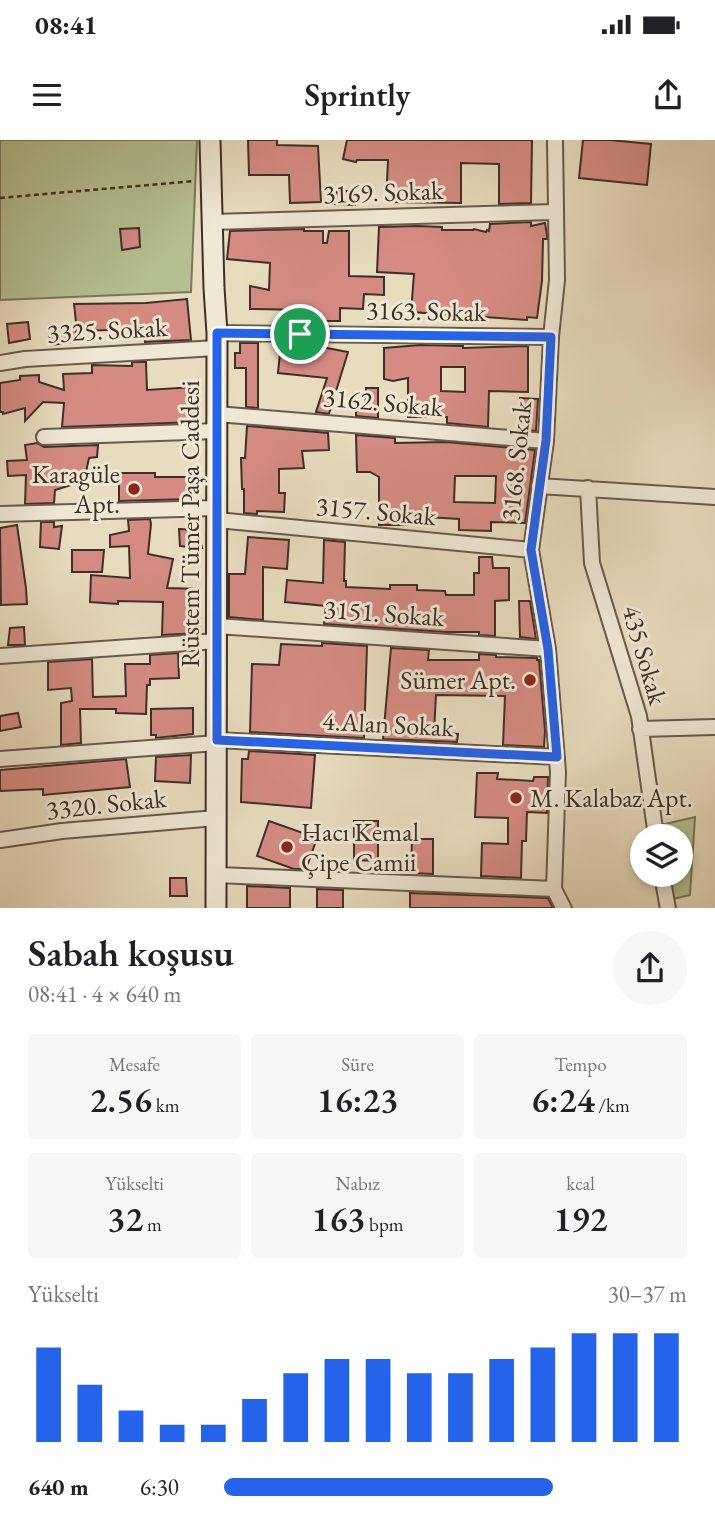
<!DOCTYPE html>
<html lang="tr">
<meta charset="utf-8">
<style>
:root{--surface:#fff;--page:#f6f6f6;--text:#202124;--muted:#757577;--accent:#2563eb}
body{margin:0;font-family:"EB Garamond",serif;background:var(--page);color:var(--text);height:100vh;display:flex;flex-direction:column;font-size:26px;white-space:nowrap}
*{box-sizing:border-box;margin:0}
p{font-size:23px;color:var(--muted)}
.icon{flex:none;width:38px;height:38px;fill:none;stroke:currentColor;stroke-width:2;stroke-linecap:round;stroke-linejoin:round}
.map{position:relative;height:768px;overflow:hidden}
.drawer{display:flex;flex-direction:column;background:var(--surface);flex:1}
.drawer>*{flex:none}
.buttons{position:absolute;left:630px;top:684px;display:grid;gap:14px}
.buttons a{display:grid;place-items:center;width:63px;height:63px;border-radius:50%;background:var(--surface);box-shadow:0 4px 10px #0003;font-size:35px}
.pin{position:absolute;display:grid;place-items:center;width:60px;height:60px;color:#fff;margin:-30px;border:4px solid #fff;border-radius:50%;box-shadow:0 2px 7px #0007}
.round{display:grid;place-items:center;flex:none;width:74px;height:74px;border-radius:37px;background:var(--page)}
.overview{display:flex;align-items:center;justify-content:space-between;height:119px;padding:0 28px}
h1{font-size:38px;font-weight:600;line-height:52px}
.metrics{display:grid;grid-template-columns:repeat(3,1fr);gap:10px;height:119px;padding:7px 28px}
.metrics div{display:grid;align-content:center;border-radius:7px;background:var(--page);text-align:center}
.metrics b{font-size:35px;font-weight:600}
.metrics small{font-size:19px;font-weight:400}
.metrics p{font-size:19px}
.chart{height:196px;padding:14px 28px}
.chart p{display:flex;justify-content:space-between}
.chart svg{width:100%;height:126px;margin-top:7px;stroke:var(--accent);stroke-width:6}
ul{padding:0 28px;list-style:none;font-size:23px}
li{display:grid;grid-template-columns:112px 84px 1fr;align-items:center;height:52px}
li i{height:18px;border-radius:9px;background:var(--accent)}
.status{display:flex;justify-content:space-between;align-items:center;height:49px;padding:0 35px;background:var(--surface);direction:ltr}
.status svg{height:19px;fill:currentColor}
header{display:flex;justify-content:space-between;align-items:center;height:91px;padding:0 28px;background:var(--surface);font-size:32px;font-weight:600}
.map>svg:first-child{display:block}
.green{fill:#b5c092;stroke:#7a785c;stroke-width:2}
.building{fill:#d58b83;stroke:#3e2f26;stroke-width:2;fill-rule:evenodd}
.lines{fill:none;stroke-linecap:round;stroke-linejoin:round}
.street-casing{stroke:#685a4c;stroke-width:18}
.secondary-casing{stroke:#3e2f26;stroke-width:23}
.path{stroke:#3e2f26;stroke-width:2.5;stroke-dasharray:5 3.5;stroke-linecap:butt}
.street{stroke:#f0e8d5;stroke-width:14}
.secondary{stroke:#f0e8d5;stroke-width:19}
.route-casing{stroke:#fff;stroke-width:14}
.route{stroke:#2563eb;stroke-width:9}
.poi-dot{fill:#8f2418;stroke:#f0e8d5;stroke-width:2.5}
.labels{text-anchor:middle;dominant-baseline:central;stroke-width:6;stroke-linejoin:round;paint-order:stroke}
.street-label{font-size:26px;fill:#3e2f26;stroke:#f0e8d5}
.poi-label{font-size:26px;fill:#3e2f26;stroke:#f0e8d5;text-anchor:end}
</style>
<div class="status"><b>08:41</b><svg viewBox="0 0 49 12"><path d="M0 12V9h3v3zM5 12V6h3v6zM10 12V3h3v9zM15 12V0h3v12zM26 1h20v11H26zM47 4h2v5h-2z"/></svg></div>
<header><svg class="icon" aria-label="menu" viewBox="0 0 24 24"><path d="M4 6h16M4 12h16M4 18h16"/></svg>Sprintly<svg class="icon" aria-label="share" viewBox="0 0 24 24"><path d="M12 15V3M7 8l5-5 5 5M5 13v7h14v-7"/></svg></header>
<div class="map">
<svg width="715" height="769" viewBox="0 0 715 769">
<rect width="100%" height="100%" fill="#e8dcbf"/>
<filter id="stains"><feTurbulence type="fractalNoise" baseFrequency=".00286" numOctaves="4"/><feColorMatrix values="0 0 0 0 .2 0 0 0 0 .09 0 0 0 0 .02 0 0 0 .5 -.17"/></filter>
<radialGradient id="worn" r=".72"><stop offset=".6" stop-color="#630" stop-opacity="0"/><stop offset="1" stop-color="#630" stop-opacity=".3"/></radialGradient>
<path class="green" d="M0,0H197L191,152L0,160Z
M695,677L690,755L673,759L667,735H681V696H658L656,686Z"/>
<path class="building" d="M248,0H277V5L318,6L321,62L290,63L289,35H249Z
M347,0H532L531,63L499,64V24L461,23V63L386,62L388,20H357L356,22L343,19Z
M583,0H609L651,4L647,45L579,38Z
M337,51H355V65L334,64Z
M531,82V86L545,83L547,95V99H543L542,141L537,178L527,177V180L411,172L414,134L377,132L379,87L418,86L442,87V90H473L474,89L486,92L487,90L489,91L490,84Z
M139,88L140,107L122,110L120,89Z
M304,89V91H323V103H327L329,91H349V136L384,137V155L364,154L363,169L340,168V181H307L306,170L250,169V146L269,150L270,123L227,119L230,91Z
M187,159L191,200L145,202L144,189L77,191L74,164L146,163Z
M28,182L30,199L9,203L7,184Z
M74,185L78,201L51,205L48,187Z
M240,203H258V268L246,267V228H235V213H240Z
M281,203L306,204L348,212L329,274L316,272L327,238L278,233Z
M420,205L463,206V208L528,206V252L489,251L488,287L447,283V277H408V238L393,241L384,239V208ZM441,227H465V252L441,251Z
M132,222H146L147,250L195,247L196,282L62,287L64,263L43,262L25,281V268L3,274V272H0V243L20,240V236L39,235V242L64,250L63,234L92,233V225L132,226Z
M366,248H378V278L356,276V270H365Z
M520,258L538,259L536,291L518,289Z
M247,286L328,293L329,310L302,311L304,328L279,329V353H285L284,372L257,371V374L244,373V349H242L241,318H245Z
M356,295L395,298V303L446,302L535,310L525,383L491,382V391L459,390V379L409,376V385H379V337L370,332H357ZM455,336H496L495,363L454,362Z
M37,303L44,307L98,305L97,317L89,318L84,341L55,350L54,363L25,364L26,335L8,336L7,321L27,320L25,305Z
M119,333H155V337H193V359L119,361Z
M150,379L151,384L148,414L173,419L167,448L200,449L199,493L162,495L163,462L118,461V464L90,462L91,435L130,438L129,406L110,407V395L129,391L128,380Z
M41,382H54V387L62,386L59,409L40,407Z
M17,385L26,448L27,464L1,465L0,388Z
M179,389L198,390L202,408L180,406Z
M248,397L289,400L287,429L263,427V480L229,477V434H245Z
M324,400L345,402L344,441H346V447L390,449V445H417V450L445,451L446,455H474V433H479V417H492L493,428H509V460L495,461V496L479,495V492H445L324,484L326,466L285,462L287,440L323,443Z
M72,410H104L102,432H72Z
M519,461H530L536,499L520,497Z
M24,487L25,505H8L10,488Z
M322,503L367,506L364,598L250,592L252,524L279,525L281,504L322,506Z
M391,508L429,510L428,520H479V514L496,515V517L537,518V520H539L545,591L544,607L503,605L505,556L436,555L434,592L458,594L457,602L383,599Z
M178,513L179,538L150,539V545H147L146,574L116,573V569H80L81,603L61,605V563L72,561L71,548L48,550V522L92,519L93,557L126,556L125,524H150V515Z
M193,568V594L156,598V595H151V569Z
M18,573L21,587L0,591V576Z
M249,611L315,615L311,668L241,662L242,619H248Z
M191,615L190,643L155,641L156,617Z
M126,619L130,647L43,655V649L0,651V630Z
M477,633H498L497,639L533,641L534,637H548L547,673L527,672L526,701H522L521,738L481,736L482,703L508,704V678L475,677Z
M269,681L317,698L306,729H294L257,716Z
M354,681H378V721L354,720Z
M412,699H433V734L411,733Z
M170,738H186L187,756H170Z
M247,746L290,748V768H247Z
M317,749L343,750V768H317Z
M410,753L548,758L553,768H410Z"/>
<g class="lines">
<defs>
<path id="street" d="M555,0L557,140L551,197L546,301L531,410L548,509L558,632L554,749L564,769
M212,82L555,72
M217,193L551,197
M0,223L25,219L217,208
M217,274L546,301
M44,297L217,291
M539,346L715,357
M588,348L592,423L639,576L656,696
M0,374L217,368
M217,380L531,410
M217,486L548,509
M0,516L217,501
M640,589L715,587
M217,600L557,617
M0,619L217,603
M0,700L62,691L216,678
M217,735L554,749
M662,735L668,769"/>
<path id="secondary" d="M210,0L214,148L217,193L216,769"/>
</defs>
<use href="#street" class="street-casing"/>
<use href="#secondary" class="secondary-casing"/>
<path class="path" d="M0,58L194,41"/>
<use href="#street" class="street"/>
<use href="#secondary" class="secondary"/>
</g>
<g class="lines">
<defs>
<path id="route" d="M217,193L551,197L546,300L531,410L548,509L557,617L217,600Z"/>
</defs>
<use href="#route" class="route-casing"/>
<use href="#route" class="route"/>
</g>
<g class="poi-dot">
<circle cx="134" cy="349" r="7"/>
<circle cx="530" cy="540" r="7"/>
<circle cx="516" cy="658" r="7"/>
<circle cx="287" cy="707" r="7"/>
</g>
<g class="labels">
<g class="street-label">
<text transform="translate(383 52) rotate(-2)">3169. Sokak</text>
<text transform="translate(426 171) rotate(1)">3163. Sokak</text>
<text transform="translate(107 190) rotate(-3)">3325. Sokak</text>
<text transform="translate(383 262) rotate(5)">3162. Sokak</text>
<text transform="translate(516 321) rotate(-84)">3168. Sokak</text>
<text transform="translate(376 371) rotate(5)">3157. Sokak</text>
<text transform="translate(190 384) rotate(-90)">Rüstem Tümer Paşa Caddesi</text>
<text transform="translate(384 473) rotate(4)">3151. Sokak</text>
<text transform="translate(645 515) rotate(74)">435 Sokak</text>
<text transform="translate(388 584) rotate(3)">4.Alan Sokak</text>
<text transform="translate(106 664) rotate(-6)">3320. Sokak</text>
</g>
<g class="poi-label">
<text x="120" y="334">Karagüle<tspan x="120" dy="30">Apt.</tspan></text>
<text x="516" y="540">Sümer Apt.</text>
<text x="530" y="658" text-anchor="start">M. Kalabaz Apt.</text>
<text x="301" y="692" text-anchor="start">Hacı Kemal<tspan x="301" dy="30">Çipe Camii</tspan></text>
</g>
</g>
<rect width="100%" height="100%" filter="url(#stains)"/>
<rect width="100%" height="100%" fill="url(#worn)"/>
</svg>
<div class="buttons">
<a><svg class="icon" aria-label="layers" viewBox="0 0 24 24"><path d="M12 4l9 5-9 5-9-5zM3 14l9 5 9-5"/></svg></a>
</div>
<div class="pin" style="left:300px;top:194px;background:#1e9e55"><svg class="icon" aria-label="arrive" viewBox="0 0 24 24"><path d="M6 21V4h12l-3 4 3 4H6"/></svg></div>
</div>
<section class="drawer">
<div class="overview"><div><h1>Sabah koşusu</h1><p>08:41 · 4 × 640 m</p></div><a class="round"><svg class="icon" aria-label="share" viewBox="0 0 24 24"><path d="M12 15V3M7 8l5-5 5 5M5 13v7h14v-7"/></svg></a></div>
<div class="metrics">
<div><p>Mesafe</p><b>2.56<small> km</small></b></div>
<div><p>Süre</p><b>16:23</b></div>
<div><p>Tempo</p><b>6:24<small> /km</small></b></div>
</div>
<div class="metrics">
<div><p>Yükselti</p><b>32<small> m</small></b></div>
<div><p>Nabız</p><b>163<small> bpm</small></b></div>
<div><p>kcal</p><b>192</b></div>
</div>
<div class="chart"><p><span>Yükselti</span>30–37 m</p>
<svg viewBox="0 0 160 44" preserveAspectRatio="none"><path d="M5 44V11M15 44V24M25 44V33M35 44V38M45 44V38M55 44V29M65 44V20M75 44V15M85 44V15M95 44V20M105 44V20M115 44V15M125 44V11M135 44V6M145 44V6M155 44V6"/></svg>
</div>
<ul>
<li><b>640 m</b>6:30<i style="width:71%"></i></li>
</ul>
</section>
